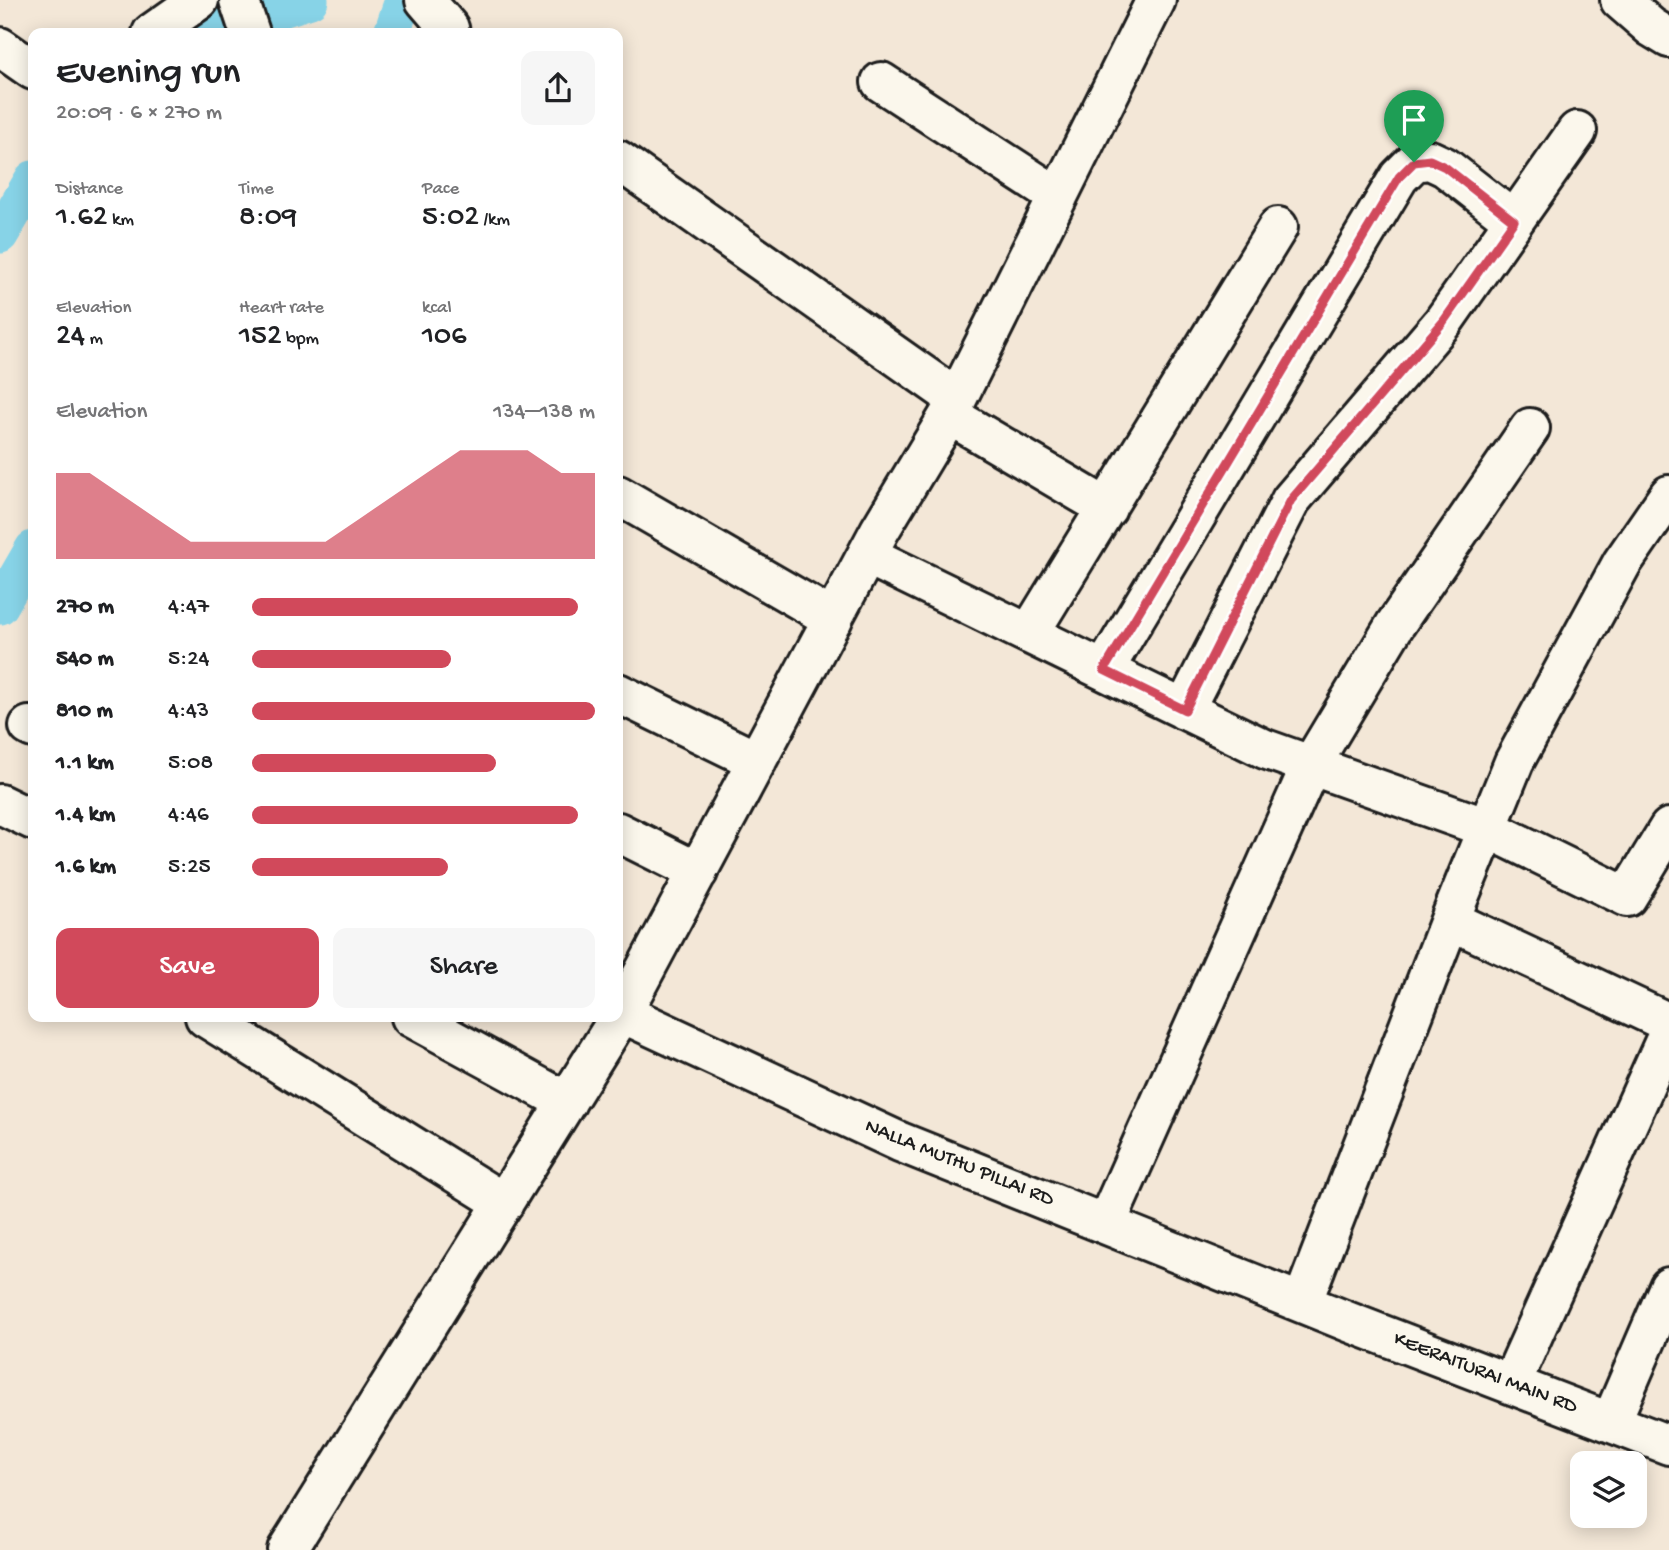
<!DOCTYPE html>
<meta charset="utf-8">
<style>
:root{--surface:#fff;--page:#f6f6f6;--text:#202124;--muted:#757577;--accent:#d1495b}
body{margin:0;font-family:"Gochi Hand",sans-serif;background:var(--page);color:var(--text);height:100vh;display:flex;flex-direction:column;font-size:26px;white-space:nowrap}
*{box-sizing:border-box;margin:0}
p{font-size:23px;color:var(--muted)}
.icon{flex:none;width:38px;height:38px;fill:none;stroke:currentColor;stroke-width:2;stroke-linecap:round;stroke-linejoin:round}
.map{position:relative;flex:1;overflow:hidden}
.details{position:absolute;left:28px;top:28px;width:595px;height:994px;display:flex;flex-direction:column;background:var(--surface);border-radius:14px;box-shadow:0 4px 18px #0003}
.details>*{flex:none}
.fabs{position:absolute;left:1570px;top:1451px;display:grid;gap:14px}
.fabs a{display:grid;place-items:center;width:77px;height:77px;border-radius:14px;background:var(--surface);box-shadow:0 4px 18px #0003;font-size:35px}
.pin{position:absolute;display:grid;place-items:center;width:60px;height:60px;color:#fff;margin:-72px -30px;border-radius:50% 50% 50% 0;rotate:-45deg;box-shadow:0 0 7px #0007}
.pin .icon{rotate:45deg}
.round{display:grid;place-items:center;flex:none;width:74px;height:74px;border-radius:14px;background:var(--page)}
.head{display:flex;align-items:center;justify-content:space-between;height:119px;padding:0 28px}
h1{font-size:38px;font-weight:600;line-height:52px}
.figures{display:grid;grid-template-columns:repeat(3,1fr);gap:10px;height:119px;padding:7px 28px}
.figures div{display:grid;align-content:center}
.figures b{font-size:30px;font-weight:600}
.figures small{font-size:19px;font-weight:400}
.figures p{font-size:19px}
.chart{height:196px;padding:14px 28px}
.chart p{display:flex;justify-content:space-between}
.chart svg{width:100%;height:126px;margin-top:7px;fill:var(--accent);opacity:.7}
.button{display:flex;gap:14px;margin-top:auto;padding:14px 28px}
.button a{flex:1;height:80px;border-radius:14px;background:var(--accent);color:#fff;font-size:28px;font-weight:600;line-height:80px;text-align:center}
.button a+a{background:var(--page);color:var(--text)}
ul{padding:0 28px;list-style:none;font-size:23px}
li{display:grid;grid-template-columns:112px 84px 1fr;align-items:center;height:52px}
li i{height:18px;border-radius:9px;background:var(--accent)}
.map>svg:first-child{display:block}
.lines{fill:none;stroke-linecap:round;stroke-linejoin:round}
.canal{stroke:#87d3e7;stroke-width:37}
.minor-casing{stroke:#1c1c1c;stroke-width:44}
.minor{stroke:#fbf7ec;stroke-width:38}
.route-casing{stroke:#fff;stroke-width:14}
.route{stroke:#d1495b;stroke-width:9}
.labels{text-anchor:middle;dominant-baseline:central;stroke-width:5;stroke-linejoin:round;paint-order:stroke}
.street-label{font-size:21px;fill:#1c1c1c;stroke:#fbf7ec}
</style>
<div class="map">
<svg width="1669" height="1550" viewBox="0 0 1669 1550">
<rect width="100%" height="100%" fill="#f3e7d7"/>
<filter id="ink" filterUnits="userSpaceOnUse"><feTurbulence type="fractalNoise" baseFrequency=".0143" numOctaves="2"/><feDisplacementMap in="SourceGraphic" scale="14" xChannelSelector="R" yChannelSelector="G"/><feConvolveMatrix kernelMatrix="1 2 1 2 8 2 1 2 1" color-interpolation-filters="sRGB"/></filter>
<g filter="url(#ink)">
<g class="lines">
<path class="canal" d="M193,33L205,28L247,20L310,0
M392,33L403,0
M0,235L33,179
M0,606L33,549"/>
<defs>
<path id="minor" d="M239,0L250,33
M425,0L449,28L450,33
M1620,0L1651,27L1669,38
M152,33L199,0
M0,47L33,70
M881,82L1058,197
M618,160L957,399
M949,415L1107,508
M618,495L833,619
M867,555L1265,749L1487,828L1627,897L1669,828
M1029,634L1278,227
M1104,670L1399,177L1414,162L1430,160L1445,167L1514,221
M618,693L757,761
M1184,710L1291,500L1443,322L1577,131
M29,726L33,728
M0,804L33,820
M618,832L698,872
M1450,920L1669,1023
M622,1013L900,1142L1349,1322L1669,1445
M205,1017L504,1203
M411,1017L567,1102
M1106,1224L1311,765L1395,625L1530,428
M1302,1303L1455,907L1514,762L1622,563L1669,495
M1511,1384L1669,1032
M1611,1422L1669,1287
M287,1550L622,1013L880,530L949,415L1156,0"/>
</defs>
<use href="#minor" class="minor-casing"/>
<use href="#minor" class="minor"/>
</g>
</g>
<g class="lines" filter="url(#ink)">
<defs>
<path id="route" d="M1430,160L1445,167L1514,221L1443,322L1291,500L1185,710L1104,670L1399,177L1414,162Z"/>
</defs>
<use href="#route" class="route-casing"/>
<use href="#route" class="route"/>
</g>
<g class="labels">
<g class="street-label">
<text transform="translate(959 1164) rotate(22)">NALLA MUTHU PILLAI RD</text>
<text transform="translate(1485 1374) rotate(21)">KEERAITURAI MAIN RD</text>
</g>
</g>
</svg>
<div class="fabs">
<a><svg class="icon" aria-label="layers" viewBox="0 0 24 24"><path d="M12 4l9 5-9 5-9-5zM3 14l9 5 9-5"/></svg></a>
</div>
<div class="pin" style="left:1414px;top:162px;background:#1e9e55"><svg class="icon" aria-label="arrive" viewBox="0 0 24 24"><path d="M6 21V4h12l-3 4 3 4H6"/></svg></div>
<section class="details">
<div class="head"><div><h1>Evening run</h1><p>20:09 · 6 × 270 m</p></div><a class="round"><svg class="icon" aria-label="share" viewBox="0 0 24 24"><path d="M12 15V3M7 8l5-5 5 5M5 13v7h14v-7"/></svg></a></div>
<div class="figures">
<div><p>Distance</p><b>1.62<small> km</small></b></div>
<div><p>Time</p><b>8:09</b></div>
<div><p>Pace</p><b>5:02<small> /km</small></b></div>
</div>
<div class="figures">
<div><p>Elevation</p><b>24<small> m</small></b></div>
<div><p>Heart rate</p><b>152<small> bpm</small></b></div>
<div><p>kcal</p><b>106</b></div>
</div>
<div class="chart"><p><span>Elevation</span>134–138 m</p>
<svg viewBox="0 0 160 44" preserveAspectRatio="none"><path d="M0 44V14L10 14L20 22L30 30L40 38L50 38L60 38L70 38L80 38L90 30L100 22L110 14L120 6L130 6L140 6L150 14L160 14V44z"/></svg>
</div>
<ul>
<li><b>270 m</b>4:47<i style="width:95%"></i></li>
<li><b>540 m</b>5:24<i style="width:58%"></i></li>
<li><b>810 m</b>4:43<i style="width:100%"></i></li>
<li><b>1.1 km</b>5:08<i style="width:71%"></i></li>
<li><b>1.4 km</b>4:46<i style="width:95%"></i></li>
<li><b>1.6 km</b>5:25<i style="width:57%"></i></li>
</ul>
<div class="button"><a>Save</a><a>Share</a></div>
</section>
</div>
